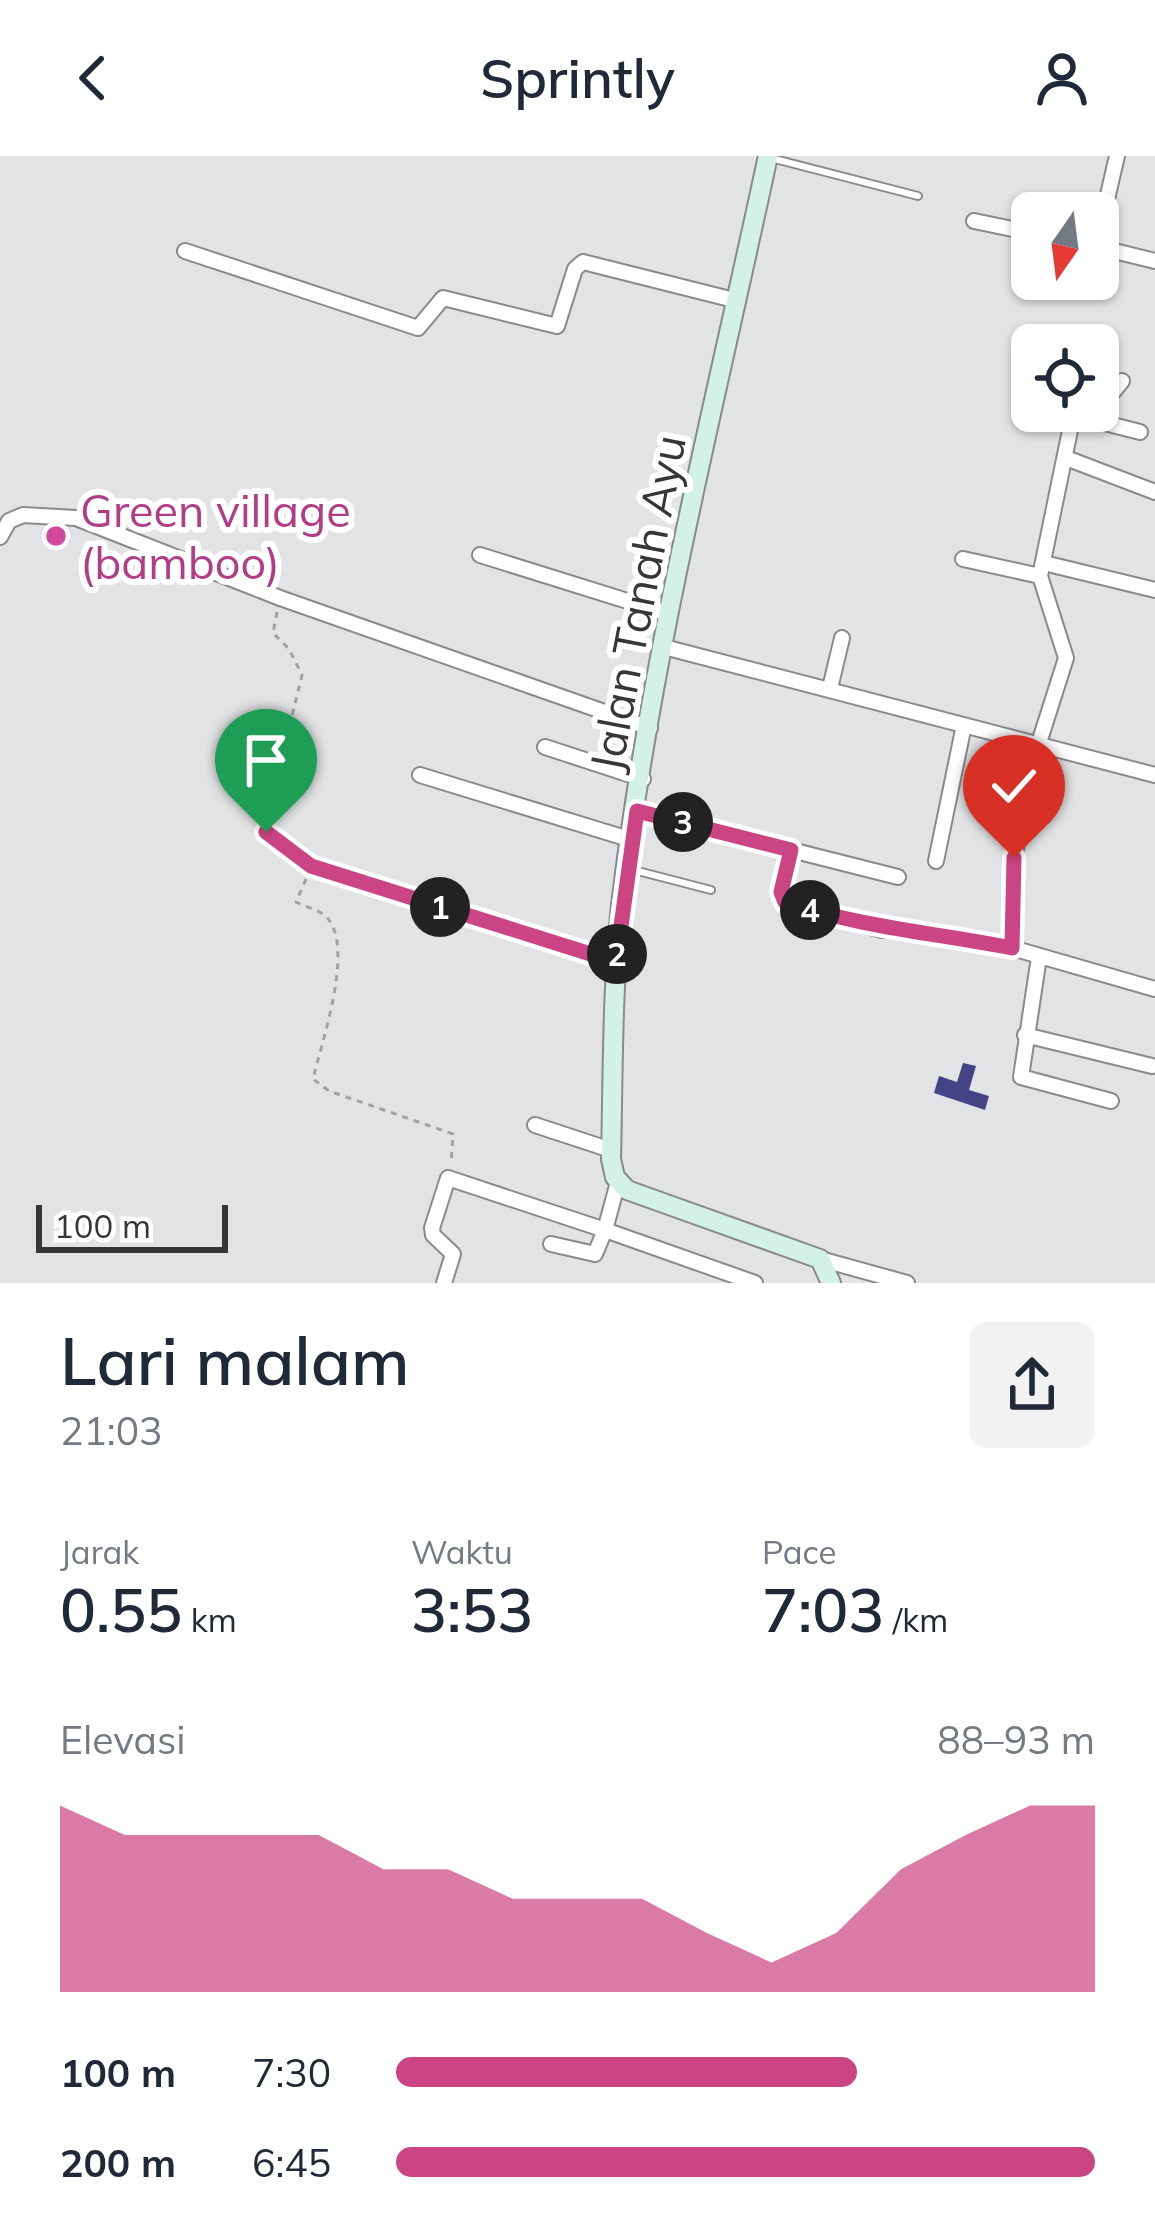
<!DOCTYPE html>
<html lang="id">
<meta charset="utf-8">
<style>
:root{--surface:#fff;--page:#f2f2f3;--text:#1f2937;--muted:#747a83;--accent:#cb4483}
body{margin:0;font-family:Mulish,sans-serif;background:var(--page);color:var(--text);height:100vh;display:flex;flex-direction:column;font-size:45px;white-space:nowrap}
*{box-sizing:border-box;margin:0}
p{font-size:39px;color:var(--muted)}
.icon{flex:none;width:66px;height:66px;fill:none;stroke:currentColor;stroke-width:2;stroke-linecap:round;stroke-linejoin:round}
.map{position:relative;height:1127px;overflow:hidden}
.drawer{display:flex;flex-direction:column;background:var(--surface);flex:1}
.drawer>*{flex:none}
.needle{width:78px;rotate:194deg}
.tools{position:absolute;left:1011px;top:36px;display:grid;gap:24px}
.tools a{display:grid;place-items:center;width:108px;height:108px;border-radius:18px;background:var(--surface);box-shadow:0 3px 9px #0004;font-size:60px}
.scale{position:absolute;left:36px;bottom:30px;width:192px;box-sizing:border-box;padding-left:12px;border:6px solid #353636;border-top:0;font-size:33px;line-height:42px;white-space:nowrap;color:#353636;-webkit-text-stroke:9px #fff;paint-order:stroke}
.pin{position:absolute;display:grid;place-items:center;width:102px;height:102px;color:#fff;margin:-123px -51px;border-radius:50% 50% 50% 0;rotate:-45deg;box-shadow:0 0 12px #0007}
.pin .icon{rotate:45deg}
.km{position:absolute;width:60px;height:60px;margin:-30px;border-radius:50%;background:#222;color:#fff;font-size:33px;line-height:60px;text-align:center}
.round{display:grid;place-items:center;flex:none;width:126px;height:126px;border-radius:18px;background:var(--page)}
.overview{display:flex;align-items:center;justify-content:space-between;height:204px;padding:0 60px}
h1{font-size:66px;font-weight:600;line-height:90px}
.stats{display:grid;grid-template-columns:repeat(3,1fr);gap:18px;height:204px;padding:12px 60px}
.stats div{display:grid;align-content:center}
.stats b{font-size:60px;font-weight:600}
.stats small{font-size:33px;font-weight:400}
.stats p{font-size:33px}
.chart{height:336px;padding:24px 60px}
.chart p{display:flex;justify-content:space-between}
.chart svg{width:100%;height:216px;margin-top:12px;fill:var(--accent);opacity:.7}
ul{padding:0 60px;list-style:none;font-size:39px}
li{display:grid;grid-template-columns:192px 144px 1fr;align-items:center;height:90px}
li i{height:30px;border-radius:15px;background:var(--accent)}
header{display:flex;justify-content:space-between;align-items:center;height:156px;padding:0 60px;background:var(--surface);font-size:54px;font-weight:600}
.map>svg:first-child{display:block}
.building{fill:#434385}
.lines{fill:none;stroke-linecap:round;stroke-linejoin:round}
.lane-casing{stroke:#898a8b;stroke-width:10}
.street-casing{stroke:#898a8b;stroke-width:18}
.secondary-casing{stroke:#898a8b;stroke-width:22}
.path{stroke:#a1a2a3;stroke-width:3;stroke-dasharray:6 6;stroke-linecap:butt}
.lane{stroke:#fff;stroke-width:6}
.street{stroke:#fff;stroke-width:14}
.secondary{stroke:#d3f1e9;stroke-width:18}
.route-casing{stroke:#fff;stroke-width:24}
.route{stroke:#cb4483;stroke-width:15}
.hotel-dot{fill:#d1479c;stroke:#fff;stroke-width:4.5}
.labels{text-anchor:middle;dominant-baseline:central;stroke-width:12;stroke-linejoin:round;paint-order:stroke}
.hotel-label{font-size:45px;fill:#b23c85;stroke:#fff;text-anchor:start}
.street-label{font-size:45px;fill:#353636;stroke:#fff}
</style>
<header><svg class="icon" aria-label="back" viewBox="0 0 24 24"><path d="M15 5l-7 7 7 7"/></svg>Sprintly<svg class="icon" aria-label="person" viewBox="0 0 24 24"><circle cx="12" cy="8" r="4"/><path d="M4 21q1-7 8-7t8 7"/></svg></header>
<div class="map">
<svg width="1155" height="1127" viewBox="0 0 1155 1127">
<rect width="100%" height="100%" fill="#e2e3e5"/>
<path class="building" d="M963,907L976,910L969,934L989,940L985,954L934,937L939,920L957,926Z"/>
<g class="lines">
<defs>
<path id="lane" d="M771,2L918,40
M630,713L711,734"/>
<path id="street" d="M974,65L1032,77
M1098,82L1117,0
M1098,91L1155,105
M185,95L418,172L443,142L557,170L575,113L583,106L738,145
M1098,237L1113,236L1122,225
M1073,259L1140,276
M1066,302L1155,336
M0,381L9,365L23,359L76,362L280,442L650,572
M480,399L669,458
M963,403L1040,420L1074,255
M1044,407L1155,434
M1040,420L1066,502L1038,590L1014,702L1012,792L1155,833
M664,491L1155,619
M830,532L842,482
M545,591L643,623
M420,619L632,684
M637,655L898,721
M791,694L781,736L785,746L882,774L904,771L1012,792
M936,705L964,569
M311,710L616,806
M1039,801L1021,921L1111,945
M1025,879L1152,910
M535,969L611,994
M618,1026L605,1074L755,1127
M820,1103L907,1127
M444,1127L453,1098L433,1079L432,1072L448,1022L605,1074L595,1098L551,1088"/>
<path id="secondary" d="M768,0C715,248 651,497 621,749C612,833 613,919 611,1003L615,1021L627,1034L820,1103L831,1127"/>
</defs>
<use href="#lane" class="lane-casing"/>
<use href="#street" class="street-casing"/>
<use href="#secondary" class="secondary-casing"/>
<path class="path" d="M277,456L273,477L289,493L302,519L265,671L270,680L299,702
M306,723L296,746C307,752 322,754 329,764C353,797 322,885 313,923L329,935L453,978L451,1008"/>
<use href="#lane" class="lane"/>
<use href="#street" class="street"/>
<use href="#secondary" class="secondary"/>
</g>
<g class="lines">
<defs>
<path id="route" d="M266,676L311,710L616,806L637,655L791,694L781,736L785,746C861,771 934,777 1012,792L1014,702"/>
</defs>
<use href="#route" class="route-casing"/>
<use href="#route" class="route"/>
</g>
<circle class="hotel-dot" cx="56" cy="380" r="12"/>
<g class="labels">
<g class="hotel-label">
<text x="80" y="354">Green village<tspan x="80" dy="52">(bamboo)</tspan></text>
</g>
<g class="street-label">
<text transform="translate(637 447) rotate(-79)">Jalan Tanah Ayu</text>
</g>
</g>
</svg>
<div class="tools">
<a><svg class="needle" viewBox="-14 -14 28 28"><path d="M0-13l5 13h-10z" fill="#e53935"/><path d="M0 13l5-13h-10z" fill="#747a83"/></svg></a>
<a><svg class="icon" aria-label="locate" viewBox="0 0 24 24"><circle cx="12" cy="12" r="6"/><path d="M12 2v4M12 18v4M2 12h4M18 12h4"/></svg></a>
</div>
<div class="scale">100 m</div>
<div class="pin" style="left:266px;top:676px;background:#1e9e55"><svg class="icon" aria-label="arrive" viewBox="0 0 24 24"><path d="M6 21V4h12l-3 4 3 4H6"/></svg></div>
<div class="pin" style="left:1014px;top:702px;background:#d93025"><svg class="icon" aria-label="check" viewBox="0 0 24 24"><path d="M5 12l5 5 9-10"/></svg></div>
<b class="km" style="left:440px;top:751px">1</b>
<b class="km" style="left:617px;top:798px">2</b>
<b class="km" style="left:683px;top:666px">3</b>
<b class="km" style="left:810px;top:754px">4</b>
</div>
<section class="drawer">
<div class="overview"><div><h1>Lari malam</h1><p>21:03</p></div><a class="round"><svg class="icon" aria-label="share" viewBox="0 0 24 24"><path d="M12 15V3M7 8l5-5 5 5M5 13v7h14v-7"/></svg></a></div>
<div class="stats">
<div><p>Jarak</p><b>0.55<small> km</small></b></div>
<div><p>Waktu</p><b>3:53</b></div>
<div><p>Pace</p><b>7:03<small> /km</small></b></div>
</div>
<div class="chart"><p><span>Elevasi</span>88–93 m</p>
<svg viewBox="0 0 160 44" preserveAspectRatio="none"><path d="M0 44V6L10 12L20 12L30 12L40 12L50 19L60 19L70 25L80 25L90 25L100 32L110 38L120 32L130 19L140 12L150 6L160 6V44z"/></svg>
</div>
<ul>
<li><b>100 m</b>7:30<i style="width:66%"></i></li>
<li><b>200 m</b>6:45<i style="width:100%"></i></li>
</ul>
</section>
